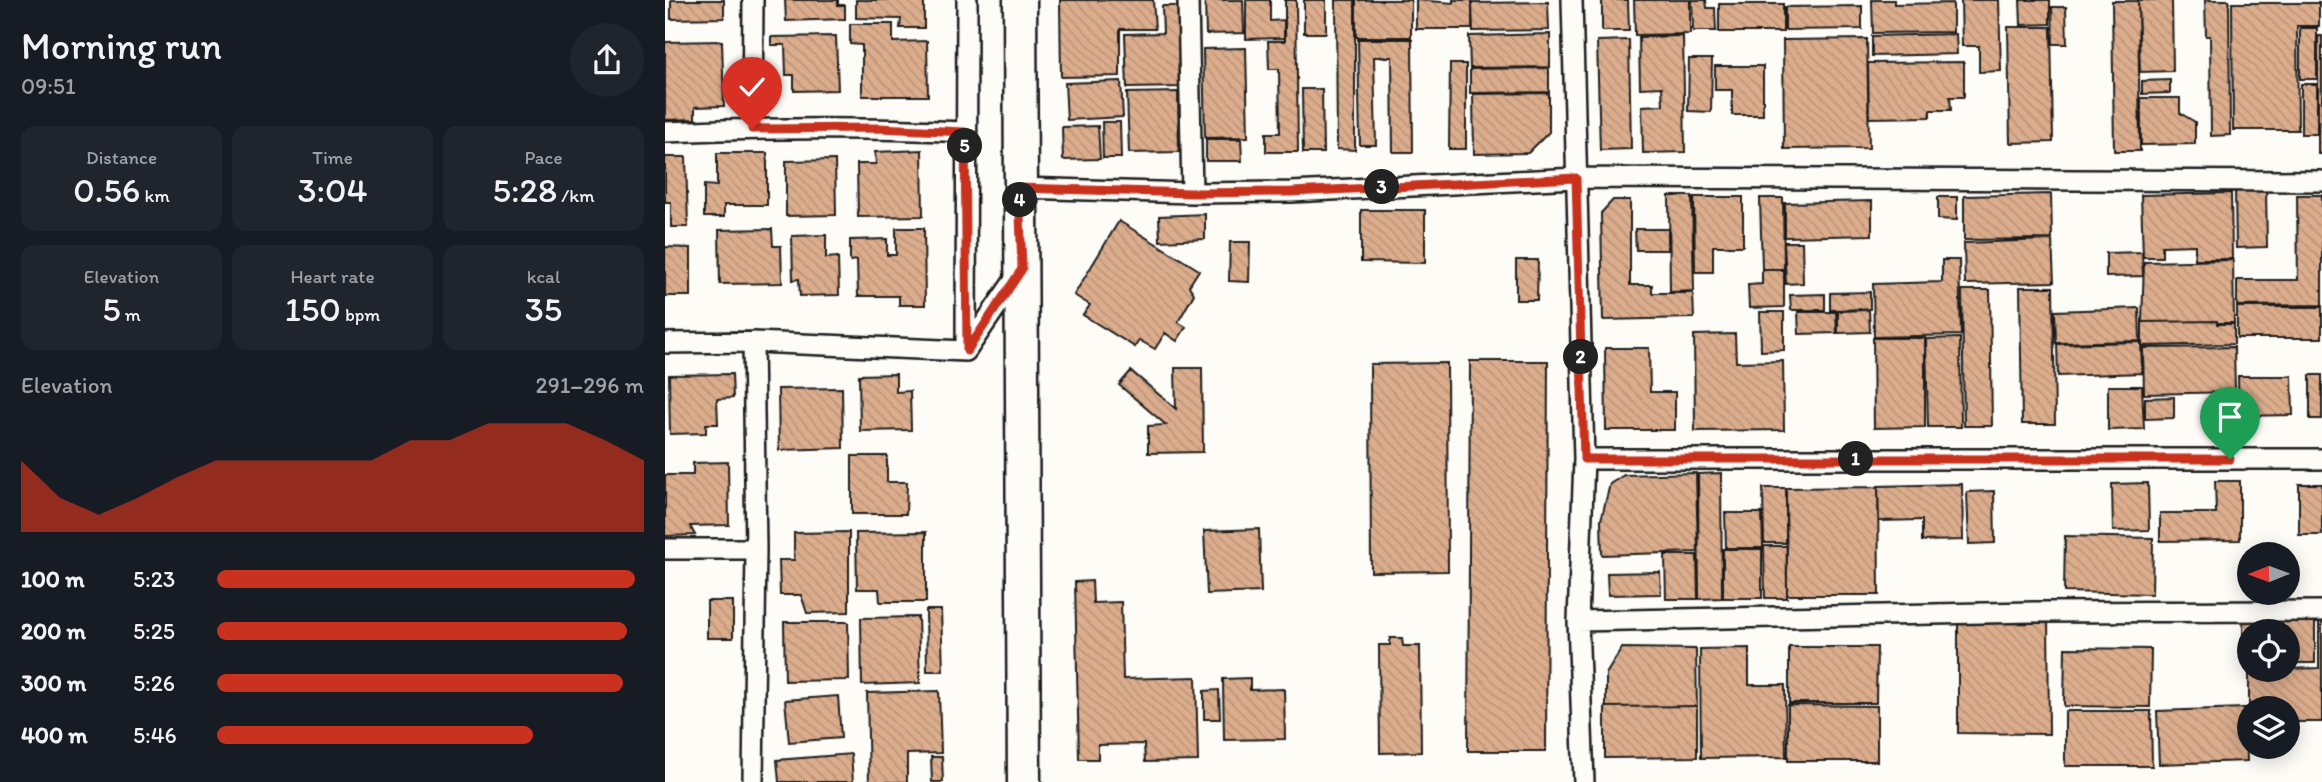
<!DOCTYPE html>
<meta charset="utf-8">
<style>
:root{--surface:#171b24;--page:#20242c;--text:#f1f3f6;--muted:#9ea1a6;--accent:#c8321e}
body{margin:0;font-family:Itim,sans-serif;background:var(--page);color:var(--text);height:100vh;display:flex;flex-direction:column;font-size:26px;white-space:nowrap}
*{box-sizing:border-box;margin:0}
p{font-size:23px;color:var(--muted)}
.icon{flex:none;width:38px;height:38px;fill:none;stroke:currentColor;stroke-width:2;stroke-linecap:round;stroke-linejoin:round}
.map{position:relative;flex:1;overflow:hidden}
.panel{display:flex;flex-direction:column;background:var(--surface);width:665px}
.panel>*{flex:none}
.needle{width:46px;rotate:269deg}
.controls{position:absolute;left:1572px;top:542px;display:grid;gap:14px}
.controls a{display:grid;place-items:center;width:63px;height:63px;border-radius:50%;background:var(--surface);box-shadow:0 4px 18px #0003;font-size:35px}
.pin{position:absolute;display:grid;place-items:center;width:60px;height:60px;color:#fff;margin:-72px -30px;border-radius:50% 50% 50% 0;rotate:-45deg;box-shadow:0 0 7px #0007}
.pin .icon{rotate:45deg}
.km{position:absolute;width:35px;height:35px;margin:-18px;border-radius:50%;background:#222;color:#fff;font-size:19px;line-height:35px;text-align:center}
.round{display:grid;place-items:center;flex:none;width:74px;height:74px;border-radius:37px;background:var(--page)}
.headline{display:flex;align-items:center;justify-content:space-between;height:119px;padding:0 21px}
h1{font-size:38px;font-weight:600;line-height:52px}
.figures{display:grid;grid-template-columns:repeat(3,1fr);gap:10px;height:119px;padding:7px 21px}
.figures div{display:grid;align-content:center;border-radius:14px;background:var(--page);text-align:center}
.figures b{font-size:35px;font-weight:600}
.figures small{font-size:19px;font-weight:400}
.figures p{font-size:19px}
.chart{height:196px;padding:14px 21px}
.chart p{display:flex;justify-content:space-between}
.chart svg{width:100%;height:126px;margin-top:7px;fill:var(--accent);opacity:.7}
ul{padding:0 21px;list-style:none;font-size:23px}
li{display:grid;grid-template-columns:112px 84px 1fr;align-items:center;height:52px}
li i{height:18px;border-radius:9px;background:var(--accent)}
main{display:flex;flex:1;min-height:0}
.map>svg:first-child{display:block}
.building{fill:url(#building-back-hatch);stroke:#1c1c1c;stroke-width:2}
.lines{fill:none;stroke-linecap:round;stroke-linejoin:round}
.minor-casing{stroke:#1c1c1c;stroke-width:24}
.primary-casing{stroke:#1c1c1c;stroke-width:37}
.minor{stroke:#fdfcf7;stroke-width:19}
.primary{stroke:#fdfcf7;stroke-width:32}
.route-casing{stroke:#fff;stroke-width:14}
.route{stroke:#c8321e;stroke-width:9}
</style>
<main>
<section class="panel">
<div class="headline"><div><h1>Morning run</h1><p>09:51</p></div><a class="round"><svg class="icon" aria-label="share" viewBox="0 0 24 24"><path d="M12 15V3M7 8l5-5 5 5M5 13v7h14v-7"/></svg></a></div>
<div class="figures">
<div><p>Distance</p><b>0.56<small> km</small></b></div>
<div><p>Time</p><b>3:04</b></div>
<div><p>Pace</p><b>5:28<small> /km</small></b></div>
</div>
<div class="figures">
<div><p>Elevation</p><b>5<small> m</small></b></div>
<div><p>Heart rate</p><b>150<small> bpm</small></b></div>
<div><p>kcal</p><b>35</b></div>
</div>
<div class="chart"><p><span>Elevation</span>291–296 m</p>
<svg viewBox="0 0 160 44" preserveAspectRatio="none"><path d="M0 44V19L10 32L20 38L30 32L40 25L50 19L60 19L70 19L80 19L90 19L100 12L110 12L120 6L130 6L140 6L150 12L160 19V44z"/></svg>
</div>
<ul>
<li><b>100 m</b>5:23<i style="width:98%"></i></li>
<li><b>200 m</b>5:25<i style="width:96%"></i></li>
<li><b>300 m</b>5:26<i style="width:95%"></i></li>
<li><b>400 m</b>5:46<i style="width:74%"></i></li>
</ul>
</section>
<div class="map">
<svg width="1657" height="782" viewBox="0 0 1657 782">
<defs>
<pattern id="building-back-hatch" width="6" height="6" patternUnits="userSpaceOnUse" patternTransform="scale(1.75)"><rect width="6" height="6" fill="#dcad8d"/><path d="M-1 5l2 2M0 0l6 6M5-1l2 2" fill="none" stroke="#bc9479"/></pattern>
</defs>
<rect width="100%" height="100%" fill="#fdfcf7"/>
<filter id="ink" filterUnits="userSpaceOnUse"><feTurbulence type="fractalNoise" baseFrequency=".0143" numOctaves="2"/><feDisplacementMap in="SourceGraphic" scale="14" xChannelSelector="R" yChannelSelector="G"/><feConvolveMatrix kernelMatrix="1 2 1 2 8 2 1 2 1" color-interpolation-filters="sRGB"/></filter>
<g filter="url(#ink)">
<path class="building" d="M6,0H59V18L6,19Z
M120,0H173V5H180V19L121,21Z
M191,0H259V28H235L236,19L191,18Z
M395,0H488L490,29H455V76L396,77Z
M540,0H578L579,33L541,34Z
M581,0H605V21L619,20V38L581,39Z
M620,0H631L633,152H601V133H615L614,69H604L603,41H620Z
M639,0H661V33H639Z
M671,0H690V150L672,149Z
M691,0H746V37H691Z
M751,0L788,3V0H807V29H751Z
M937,0H963L964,31H937Z
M969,0H1025V34L970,35Z
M1027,0H1041L1042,8H1050L1051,31H1028Z
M1207,0H1229V4L1288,3V32L1208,33Z
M1296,0H1334L1336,71L1314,72V46H1297Z
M1355,0H1385V24L1356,25Z
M1473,0H1507L1508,71L1475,72Z
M1540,0H1564L1565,135L1546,136L1545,36H1541Z
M1447,1H1473L1475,151H1449Z
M883,2L884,30L808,31L807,3Z
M1567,3H1654V26H1632L1633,130H1568Z
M1054,4H1118V32H1054Z
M497,6H514L516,87L462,88L460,34L498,33Z
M1197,6V29L1120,30V7Z
M1387,7H1401L1402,44H1388Z
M185,24H228V42L262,41L263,96H197V45L185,44Z
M1343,27H1386L1388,142L1345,143Z
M1635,28H1652V79H1635Z
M885,34V67L805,68L804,36Z
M1291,34L1292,54L1207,56V36Z
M171,36L173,90L129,91V75H121L120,45H106V37Z
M1018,36L1020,152L978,153L977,106L998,105L997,87L975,88L974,37Z
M1653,36H1657V154H1653Z
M693,39H747L748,152H728L727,57H709L711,145H695Z
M1202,39L1204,148L1119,149L1118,40Z
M964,40L966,149L935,150L932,41Z
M57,41L59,106L30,107V119L0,120V42Z
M581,48L583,137L540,138L538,49Z
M1024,59H1047L1046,112L1023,111Z
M1299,62V97H1285L1286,110H1265V117L1204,118L1203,63Z
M785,64H801V149H784Z
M1050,66H1098V115H1067V90H1050Z
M884,68V92L805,93V69Z
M1505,80V93L1477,94V81Z
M456,81L458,117L402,120L400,83Z
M1636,84H1652V134H1636Z
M637,89H657L658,153H638Z
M513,92L514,152L464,153L462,93Z
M884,93V132L863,153L809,154L808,94Z
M1476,98H1515V113L1530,122V144L1476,145Z
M437,122H455L456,158H438Z
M433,126L435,159L398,160L397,127Z
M541,139H576L577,161H541Z
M257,150L258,216L193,217L192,164H211L210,152Z
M52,153H102V205H59V217H39V185L52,186Z
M0,157H21L23,227H6V202H0Z
M170,160L171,215L121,216V161Z
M1570,190H1601L1602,247L1571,248Z
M1566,193L1567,259H1530V245L1497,246V257H1478L1476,195Z
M1386,194L1387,239L1299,240V196Z
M1632,195H1657V305L1572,306V280H1633Z
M1004,196H1027L1029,291L1005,292Z
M1029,197H1078V246H1048V272H1030Z
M1273,197H1292V220L1273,219Z
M1095,198H1118L1119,269H1097Z
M948,200H965V285H987V293H1028L1029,318L938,320L936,213Z
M1207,201V235L1120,237V203Z
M696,210H760V263L696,262Z
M540,214V239L495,241L494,216Z
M454,221L534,270L524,286L529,294L513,322L521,327L512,341L500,333L490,349L474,340L470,347L418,315L425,305L409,295Z
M231,228H259L260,305H234V296H193L192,260L185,261V240L222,239V255H231Z
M107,229L108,246H116L117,283L55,284L54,230Z
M970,229H1003V250H971Z
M161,235V258L173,257L174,295L135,296L134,279L128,280L127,236Z
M1387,240L1389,282L1300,284L1299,243Z
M565,242H585L584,282L564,281Z
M1119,242H1137L1138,283L1121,284Z
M0,247L26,248V296H0Z
M1477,252L1478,276L1441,277V253Z
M851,260H873L872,300H851Z
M1277,260H1294L1296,335L1209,337L1208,284L1277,282Z
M1568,260L1569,323H1552V321L1477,322L1479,262Z
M1097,270H1119V307L1084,308L1083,285L1097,284Z
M1355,287H1388L1390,424H1357Z
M1297,290H1325L1327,426H1299Z
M1205,292V309L1165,310V293Z
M1160,294V310H1126L1125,295Z
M1572,307H1657V338H1572Z
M1474,308L1475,341L1391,343L1390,311Z
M1204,310L1205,332L1173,333V311Z
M1095,312H1119V350L1096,351Z
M1133,312H1171L1172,333L1134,334Z
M1552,321V324H1569V344L1477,346V322Z
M1070,334L1071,362L1118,361L1119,430L1030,431L1029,335Z
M1208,338H1260V427L1209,428Z
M1295,338L1296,427H1263L1261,339Z
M1476,342L1477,373L1393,376L1392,344Z
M1569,347L1570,392L1479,394L1478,348Z
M940,348H984L985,392H1010V430H941Z
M805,361H883L881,751H803Z
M782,363L783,571L706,572L705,364Z
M510,368H537L538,452L483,453V426L501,425L454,385L466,371L511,409Z
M67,374L68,398L52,399L53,424H41V433L5,434L4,375Z
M231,374V392L245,391L246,430L195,431L194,375Z
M1645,375H1657V419H1645Z
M1573,376H1627L1628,415L1574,416Z
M1443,386H1477L1479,429L1443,430Z
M177,388L178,448L114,450L113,389Z
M1568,395V420H1553L1552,396Z
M1509,397V418L1480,419V398Z
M187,456H222V482H242L241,514H187Z
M63,462L64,525L25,526L30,535L0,536V475H28V463Z
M1031,473L1033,552L937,555L936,520L945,484L959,475Z
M1056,473L1057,598L1034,599L1033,474Z
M1550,481H1575V540L1495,541V513H1551Z
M1483,483L1484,530L1448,531L1447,484Z
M1297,484L1298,540L1257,541V520L1214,521L1213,486Z
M1634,484H1657V535H1634Z
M1213,487L1214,595H1122L1121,488Z
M1098,488H1121V543H1099Z
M1329,491L1330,543L1304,544L1302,492Z
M1060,513H1097L1098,548H1061Z
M594,529L596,592L542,594L539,531Z
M184,532V612L142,613L136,595H115L114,560H129V533Z
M261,532V602H215L214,589H192L191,533Z
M1400,536L1488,538L1487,594L1399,592Z
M1099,546H1122V598H1100Z
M1058,549H1097V598H1058Z
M1000,555H1032L1033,599H1001Z
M995,572L996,594L943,595L942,573Z
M427,581L428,603L456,602L458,679L531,677L533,761L480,762L479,744L433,745V759H414L410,582Z
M42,601H68V638H42Z
M261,610H276L278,671H262Z
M1654,610H1657V722H1622V709H1584V722V668V670L1654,668Z
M1293,611L1383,612L1384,734L1293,733Z
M253,617L255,683L197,685L196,618Z
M1578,618L1650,619V663H1622V632H1584V663H1578Z
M119,622H183L184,680L120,681Z
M725,638H737L738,646H755L756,752L715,753L714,645H725Z
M1124,647H1212L1211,703H1124Z
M957,648L1031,649L1032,706L941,707V674Z
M1084,648V685H1120L1121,757L1036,758L1035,649Z
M1400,648L1486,649L1485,707L1399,706Z
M585,678V690L619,689L620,739L559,740L558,679Z
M554,690L555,719H539V691Z
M274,691L276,753L242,754V782H204L202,693Z
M173,696L176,738L124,742L120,700Z
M1123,705L1212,706V761H1123Z
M1032,706V757L940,758V707Z
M1580,708L1582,761L1494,764L1492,711Z
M1400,711H1486L1487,766H1400Z
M186,754L188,782H114L112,760Z
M266,757H277L278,782H267Z"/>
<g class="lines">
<defs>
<path id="minor" d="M523,0L527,193
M907,0L919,459L913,621L919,782
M87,129L88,0
M0,132C100,128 200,127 300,132
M354,188L527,193L626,192L911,178L1657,181
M88,342L91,549L88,782
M0,343L88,342L301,351L355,272
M301,351L302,0
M919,459H1657
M0,549H91
M913,621L1369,612L1657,611"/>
<path id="primary" d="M355,0L359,782"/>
</defs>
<use href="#minor" class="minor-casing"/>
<use href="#primary" class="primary-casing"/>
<use href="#minor" class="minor"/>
<use href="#primary" class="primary"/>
</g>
</g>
<g class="lines" filter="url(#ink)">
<defs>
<path id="route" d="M87,129L214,128L300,132L302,351L357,269L354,188L527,193L626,192L911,178L919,459H1565"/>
</defs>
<use href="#route" class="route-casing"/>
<use href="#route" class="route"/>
</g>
</svg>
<div class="controls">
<a><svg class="needle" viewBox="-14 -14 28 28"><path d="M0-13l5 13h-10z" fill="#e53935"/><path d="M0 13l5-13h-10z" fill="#9ea1a6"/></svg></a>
<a><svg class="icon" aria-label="locate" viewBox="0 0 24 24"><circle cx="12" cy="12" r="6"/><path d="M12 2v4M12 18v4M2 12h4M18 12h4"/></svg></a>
<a><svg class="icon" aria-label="layers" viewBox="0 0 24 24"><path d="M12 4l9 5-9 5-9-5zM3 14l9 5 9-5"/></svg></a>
</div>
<div class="pin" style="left:1565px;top:459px;background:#1e9e55"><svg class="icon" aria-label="arrive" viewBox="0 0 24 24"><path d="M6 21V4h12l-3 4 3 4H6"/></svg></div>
<div class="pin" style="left:87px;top:129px;background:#d93025"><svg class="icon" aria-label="check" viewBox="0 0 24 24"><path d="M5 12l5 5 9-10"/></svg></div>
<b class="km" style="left:1191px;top:459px">1</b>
<b class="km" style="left:916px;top:357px">2</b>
<b class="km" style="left:717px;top:187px">3</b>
<b class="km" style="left:355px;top:200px">4</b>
<b class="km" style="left:300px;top:146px">5</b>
</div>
</main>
